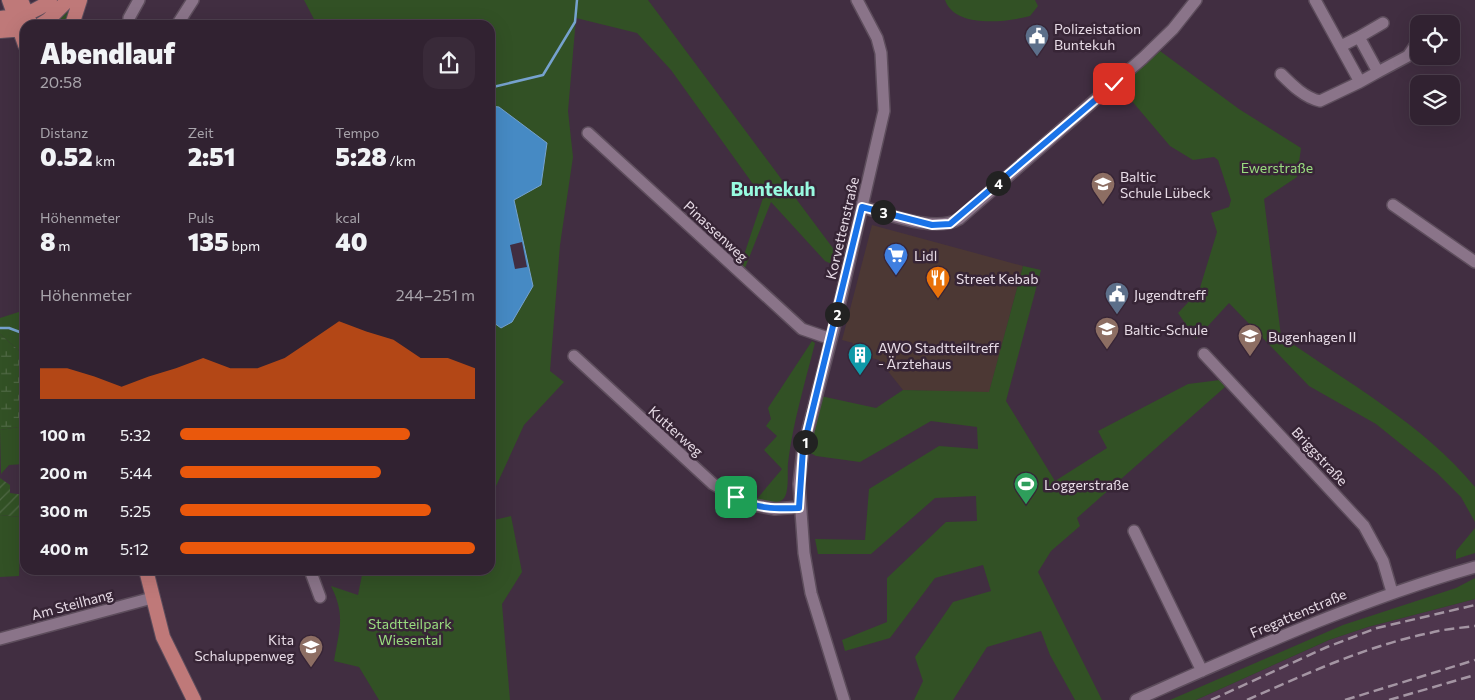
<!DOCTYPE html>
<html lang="de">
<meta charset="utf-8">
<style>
:root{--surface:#312231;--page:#392a39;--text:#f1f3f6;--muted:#a8a4ab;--line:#4c3f4d;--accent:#ea580c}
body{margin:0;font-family:Commissioner,sans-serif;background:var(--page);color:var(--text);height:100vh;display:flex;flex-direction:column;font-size:19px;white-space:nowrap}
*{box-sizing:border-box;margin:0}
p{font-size:16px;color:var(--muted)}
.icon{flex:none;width:28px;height:28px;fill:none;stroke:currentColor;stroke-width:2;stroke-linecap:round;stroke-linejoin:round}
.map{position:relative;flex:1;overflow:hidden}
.sheet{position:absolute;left:20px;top:20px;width:475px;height:555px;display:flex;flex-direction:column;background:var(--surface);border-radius:15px;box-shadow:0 5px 20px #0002,0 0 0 1px var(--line)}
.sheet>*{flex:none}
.buttons{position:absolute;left:1410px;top:15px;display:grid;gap:10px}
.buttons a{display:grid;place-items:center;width:50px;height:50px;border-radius:10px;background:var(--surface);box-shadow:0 5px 20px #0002,0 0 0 1px var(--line);font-size:25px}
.pin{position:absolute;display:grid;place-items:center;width:42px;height:42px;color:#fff;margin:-21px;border-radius:10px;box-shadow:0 2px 8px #0006}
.km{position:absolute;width:25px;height:25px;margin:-12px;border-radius:50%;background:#222;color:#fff;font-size:14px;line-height:25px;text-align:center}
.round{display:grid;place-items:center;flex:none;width:52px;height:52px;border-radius:15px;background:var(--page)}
.overview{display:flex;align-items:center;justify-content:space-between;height:85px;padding:0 20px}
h1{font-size:28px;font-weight:800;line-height:38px}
.stats{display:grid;grid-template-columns:repeat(3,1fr);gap:8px;height:85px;padding:5px 20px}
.stats div{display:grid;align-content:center}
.stats b{font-size:25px;font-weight:800}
.stats small{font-size:14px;font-weight:400}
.stats p{font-size:14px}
.chart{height:140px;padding:10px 20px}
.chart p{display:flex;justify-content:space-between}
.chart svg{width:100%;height:90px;margin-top:5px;fill:var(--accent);opacity:.7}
ul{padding:0 20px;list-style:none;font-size:16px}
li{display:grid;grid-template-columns:80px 60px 1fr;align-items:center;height:38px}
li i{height:12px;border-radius:6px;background:var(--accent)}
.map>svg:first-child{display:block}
.commercial{fill:#4c3834}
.built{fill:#4e364d}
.green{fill:#325125}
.wetland{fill:url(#wetland-marsh)}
.garden{fill:url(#garden-furrows)}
.water{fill:#468ac4;stroke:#76a2ce}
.pier{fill:#412e41}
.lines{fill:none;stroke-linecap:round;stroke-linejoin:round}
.stream{stroke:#76a2ce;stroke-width:2.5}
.minor-casing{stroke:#5d4d5c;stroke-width:14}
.major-casing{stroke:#5d4d5c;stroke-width:16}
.minor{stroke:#8a7489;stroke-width:11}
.major{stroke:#bf7979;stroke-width:14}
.rail{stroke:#a495a3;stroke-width:2.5;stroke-dasharray:10 5;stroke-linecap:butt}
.route-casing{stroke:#fff;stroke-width:10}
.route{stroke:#1a73e8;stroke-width:6}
.labels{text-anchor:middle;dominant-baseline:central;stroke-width:5;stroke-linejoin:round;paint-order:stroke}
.poi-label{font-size:14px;fill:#e7dbe6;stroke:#372536;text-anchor:start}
.park-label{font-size:14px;fill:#99dc7f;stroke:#372536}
.street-label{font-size:14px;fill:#e7dbe6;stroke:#372536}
.district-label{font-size:19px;font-weight:bold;fill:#98fae0;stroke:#372536}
</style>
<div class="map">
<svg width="1475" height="700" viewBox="0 0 1475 700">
<defs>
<pattern id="wetland-marsh" width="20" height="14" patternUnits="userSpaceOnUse" patternTransform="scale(1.25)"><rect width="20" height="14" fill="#325125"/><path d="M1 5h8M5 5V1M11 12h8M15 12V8" fill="none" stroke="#506945"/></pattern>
<pattern id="garden-furrows" width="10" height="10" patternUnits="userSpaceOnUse" patternTransform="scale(1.25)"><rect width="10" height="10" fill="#325125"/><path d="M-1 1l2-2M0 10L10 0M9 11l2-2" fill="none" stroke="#506945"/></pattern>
</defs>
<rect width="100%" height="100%" fill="#412e41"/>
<path class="commercial" d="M872,225L1023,266L989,393L903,390L879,360L850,352L853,343L842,340Z"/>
<path class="built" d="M1475,599V700H1196L1329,640L1368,627Z"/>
<path class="green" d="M304,0H648L838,255L834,265L825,261L771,202L745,268L741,264L763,198L671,70L637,33L576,18L568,111L573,157L560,245L550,371L564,382L524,425L492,495L494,520L511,516L522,572L502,604L510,700H379L359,667L334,661C339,630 346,616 331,586L358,595L363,570H490V25H317Z
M945,0H1035L1038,6L1030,16C1007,22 955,29 945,0Z
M72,3L68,25H57L56,20Z
M1160,51L1239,109L1301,148L1297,177L1264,199L1281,336C1348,383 1422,423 1475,487V522L1461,497L1437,473L1376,424L1309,386L1229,303L1196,339L1178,313L1199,291L1217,232L1211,213L1229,207L1231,200L1218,160L1214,157L1193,160L1170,146L1120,87Z
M1023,266L1041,270L1006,401L1055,481L1107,448L1098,431L1188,384L1220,380L1225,387L1077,518L1080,526L1051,551L1038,572L1102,700H1075L1050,655L1041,631L987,647L953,700H914L923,681L915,657L953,602L991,591L983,565L935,578L890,638L845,651L842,640L887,622V578L946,522L977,521L976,496L935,498L871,554H818L815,539L865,540L869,489L939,446L978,449L977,427L931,421L860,462L816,456L803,449L816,395L876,408L903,390L989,392Z
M25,310V356L0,334V318Z
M812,341L815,343C805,383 793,422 788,463C787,472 790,495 782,500C775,505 764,501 756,500L782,469L764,450L777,436L766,426L771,419L768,408Z
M25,426L24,464L9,465L1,474L0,430Z
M0,515L21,517L19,576L0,577Z
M1475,528V553L1456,559V551Z
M1475,578V599L1368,627L1329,640L1196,700H1170L1343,625L1456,588Z"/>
<path class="wetland" d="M0,334L25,356V426L0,430Z"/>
<path class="garden" d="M0,478L10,485V493L25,495L21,517L0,515Z"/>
<path class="water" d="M490,106L499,107L547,143L541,185L514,200L533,286L512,322L501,328L490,320Z"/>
<path class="pier" d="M522,242L527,267L515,269L510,245Z"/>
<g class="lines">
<path class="stream" d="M490,93L493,87L543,75L575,22L577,0
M0,328H9L25,334"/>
<defs>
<path id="minor" d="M129,25V18L139,0
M177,25L193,0
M1359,37L1383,23
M1341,46L1359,37L1378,72L1360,82
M1378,72L1408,56L1419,40
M1281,74C1292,85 1305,98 1320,101L1360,82L1315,0
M588,133L802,329L831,339
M1393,205L1475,262
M862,207C888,214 935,233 959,219L1143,58L1173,29L1196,0
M1204,354L1364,526L1383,561L1392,592
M574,356L713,484L748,504L775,509L799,507
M1134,531L1202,671
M310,570L320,597
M0,639L152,598
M844,700L811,593L804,553L799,484L803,449L834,328L884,111L881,53L877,38L857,0
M1136,700C1249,650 1356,601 1475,567"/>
<path id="major" d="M9,0L25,45
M21,0L31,25
M0,18C18,16 36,13 50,0
M40,25L48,20L68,0
M72,25L80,0
M0,31L25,29
M146,570L163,637L194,700"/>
</defs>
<use href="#minor" class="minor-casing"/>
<use href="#major" class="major-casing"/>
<use href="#minor" class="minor"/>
<use href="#major" class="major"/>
<path class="rail" d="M1211,700L1327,647L1377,628L1475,605
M1247,700C1306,674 1366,646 1430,633C1444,629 1460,628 1475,626
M1345,700L1475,660
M1389,700L1475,675"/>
</g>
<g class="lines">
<defs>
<path id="route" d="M736,497C756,509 776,509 799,508L803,449L862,207L932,225L950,224L1114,84"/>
</defs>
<use href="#route" class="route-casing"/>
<use href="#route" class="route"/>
</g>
<defs>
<symbol id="civic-pin" viewBox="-11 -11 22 30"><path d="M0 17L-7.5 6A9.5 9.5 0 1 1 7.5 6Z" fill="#5c6f8a" stroke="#372536"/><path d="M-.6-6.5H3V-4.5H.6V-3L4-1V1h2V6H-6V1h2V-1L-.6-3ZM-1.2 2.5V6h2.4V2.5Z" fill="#fff"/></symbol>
<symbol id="school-pin" viewBox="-11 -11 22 30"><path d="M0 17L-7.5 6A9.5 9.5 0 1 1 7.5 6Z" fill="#8d6e63" stroke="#372536"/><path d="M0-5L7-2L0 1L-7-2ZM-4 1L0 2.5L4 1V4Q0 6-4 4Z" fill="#fff"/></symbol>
<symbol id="supermarket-pin" viewBox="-11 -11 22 30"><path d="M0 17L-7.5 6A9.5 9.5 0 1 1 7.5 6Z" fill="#3f7fe0" stroke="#372536"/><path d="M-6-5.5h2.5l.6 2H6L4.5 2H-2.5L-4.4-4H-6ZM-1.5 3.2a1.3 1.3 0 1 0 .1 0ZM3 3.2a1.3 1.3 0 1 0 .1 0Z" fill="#fff"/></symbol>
<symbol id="restaurant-pin" viewBox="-11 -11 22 30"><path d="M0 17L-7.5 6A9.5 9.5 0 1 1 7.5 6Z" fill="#e8710a" stroke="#372536"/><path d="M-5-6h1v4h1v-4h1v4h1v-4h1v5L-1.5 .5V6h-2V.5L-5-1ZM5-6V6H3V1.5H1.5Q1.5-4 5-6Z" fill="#fff"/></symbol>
<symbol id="building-pin" viewBox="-11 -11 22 30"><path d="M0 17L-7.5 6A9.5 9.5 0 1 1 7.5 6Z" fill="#0f9aa8" stroke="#372536"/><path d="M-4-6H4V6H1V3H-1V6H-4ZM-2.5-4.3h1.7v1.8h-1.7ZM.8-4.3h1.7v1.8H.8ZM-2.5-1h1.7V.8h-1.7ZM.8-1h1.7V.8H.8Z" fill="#fff"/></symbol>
<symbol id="stadium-pin" viewBox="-11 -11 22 30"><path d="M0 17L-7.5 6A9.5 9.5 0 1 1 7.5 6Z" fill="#2e9e5b" stroke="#372536"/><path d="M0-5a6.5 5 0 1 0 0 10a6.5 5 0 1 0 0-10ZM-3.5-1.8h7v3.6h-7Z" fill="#fff"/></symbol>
</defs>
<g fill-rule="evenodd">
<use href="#civic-pin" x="1023" y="22" width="28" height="38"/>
<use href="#school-pin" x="1089" y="170" width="28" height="38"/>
<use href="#supermarket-pin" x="882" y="241" width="28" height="38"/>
<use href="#restaurant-pin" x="924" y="264" width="28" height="38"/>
<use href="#civic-pin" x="1103" y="280" width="28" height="38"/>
<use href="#school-pin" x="1093" y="315" width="28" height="38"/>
<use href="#school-pin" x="1236" y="322" width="28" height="38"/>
<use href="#building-pin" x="846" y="341" width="28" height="38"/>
<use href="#stadium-pin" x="1012" y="470" width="28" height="38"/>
<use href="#school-pin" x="297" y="633" width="28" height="38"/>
</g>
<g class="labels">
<g class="poi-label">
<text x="1054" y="28">Polizeistation<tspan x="1054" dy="16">Buntekuh</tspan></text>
<text x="1120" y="176">Baltic<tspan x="1120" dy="16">Schule Lübeck</tspan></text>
<text x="914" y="255">Lidl</text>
<text x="956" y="278">Street Kebab</text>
<text x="1134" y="294">Jugendtreff</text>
<text x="1124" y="329">Baltic-Schule</text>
<text x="1268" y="336">Bugenhagen II</text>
<text x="878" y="347">AWO Stadtteiltreff<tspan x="878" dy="16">- Ärztehaus</tspan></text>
<text x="1044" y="484">Loggerstraße</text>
<text x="294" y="639" text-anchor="end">Kita<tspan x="294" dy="16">Schaluppenweg</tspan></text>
</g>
<g class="park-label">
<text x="1277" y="167">Ewerstraße</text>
<text x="410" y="623">Stadtteilpark<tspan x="410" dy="16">Wiesental</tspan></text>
</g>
<g class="street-label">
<text transform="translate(842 228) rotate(-77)">Korvettenstraße</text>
<text transform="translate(716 231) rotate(43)">Pinassenweg</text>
<text transform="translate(676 431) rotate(42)">Kutterweg</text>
<text transform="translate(1320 456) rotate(47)">Briggstraße</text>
<text transform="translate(72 604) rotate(-15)">Am Steilhang</text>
<text transform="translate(1298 613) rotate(-23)">Fregattenstraße</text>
</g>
<g class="district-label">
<text x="773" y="188">Buntekuh</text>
</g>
</g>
</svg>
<div class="buttons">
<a><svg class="icon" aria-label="locate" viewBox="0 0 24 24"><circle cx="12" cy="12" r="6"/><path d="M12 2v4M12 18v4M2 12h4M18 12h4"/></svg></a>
<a><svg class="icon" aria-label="layers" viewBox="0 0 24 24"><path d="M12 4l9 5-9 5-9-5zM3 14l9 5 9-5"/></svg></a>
</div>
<div class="pin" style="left:736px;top:497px;background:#1e9e55"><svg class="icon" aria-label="arrive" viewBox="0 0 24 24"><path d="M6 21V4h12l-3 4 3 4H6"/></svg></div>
<div class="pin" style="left:1114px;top:84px;background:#d93025"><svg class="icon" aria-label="check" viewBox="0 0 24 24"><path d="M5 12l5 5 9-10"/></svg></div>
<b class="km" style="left:805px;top:442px">1</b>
<b class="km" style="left:837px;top:314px">2</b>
<b class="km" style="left:883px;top:212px">3</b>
<b class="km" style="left:998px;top:183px">4</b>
<section class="sheet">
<div class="overview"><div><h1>Abendlauf</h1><p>20:58</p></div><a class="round"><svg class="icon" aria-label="share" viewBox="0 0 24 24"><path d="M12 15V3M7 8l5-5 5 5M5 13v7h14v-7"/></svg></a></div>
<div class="stats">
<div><p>Distanz</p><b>0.52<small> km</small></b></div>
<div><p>Zeit</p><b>2:51</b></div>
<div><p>Tempo</p><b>5:28<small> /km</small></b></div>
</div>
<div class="stats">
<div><p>Höhenmeter</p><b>8<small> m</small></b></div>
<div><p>Puls</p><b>135<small> bpm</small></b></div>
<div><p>kcal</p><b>40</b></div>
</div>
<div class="chart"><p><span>Höhenmeter</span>244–251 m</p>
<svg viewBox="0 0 160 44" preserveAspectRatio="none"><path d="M0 44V29L10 29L20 33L30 38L40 33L50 29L60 24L70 29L80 29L90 24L100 15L110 6L120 11L130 15L140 24L150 24L160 29V44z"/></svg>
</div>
<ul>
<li><b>100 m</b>5:32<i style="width:78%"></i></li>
<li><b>200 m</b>5:44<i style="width:68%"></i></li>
<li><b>300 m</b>5:25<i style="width:85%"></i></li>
<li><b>400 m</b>5:12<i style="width:100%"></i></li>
</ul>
</section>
</div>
